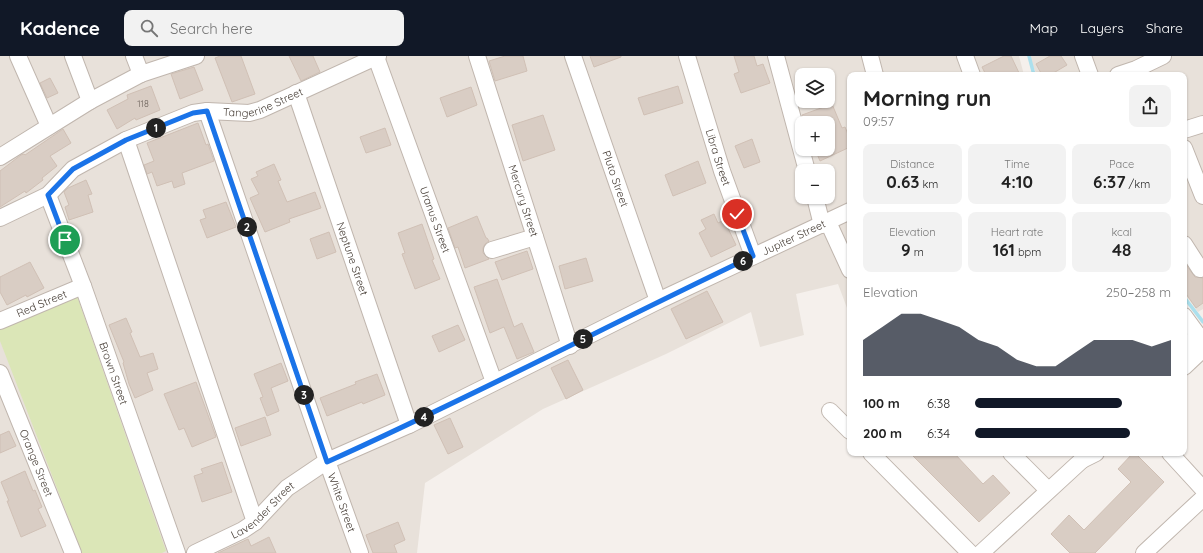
<!DOCTYPE html>
<meta charset="utf-8">
<style>
:root{--surface:#fff;--page:#f2f2f2;--text:#222;--muted:#767676;--accent:#111827}
body{margin:0;font-family:Quicksand,sans-serif;background:var(--page);color:var(--text);height:100vh;display:flex;flex-direction:column;font-size:15px;white-space:nowrap}
*{box-sizing:border-box;margin:0}
p{font-size:13px;color:var(--muted)}
.icon{flex:none;width:22px;height:22px;fill:none;stroke:currentColor;stroke-width:2;stroke-linecap:round;stroke-linejoin:round}
.map{position:relative;flex:1;overflow:hidden}
.drawer{position:absolute;left:847px;top:16px;width:340px;height:384px;display:flex;flex-direction:column;background:var(--surface);border-radius:8px;box-shadow:0 1px 3px #0004}
.drawer>*{flex:none}
.fabs{position:absolute;left:795px;top:12px;display:grid;gap:8px}
.fabs a{display:grid;place-items:center;width:40px;height:40px;border-radius:8px;background:var(--surface);box-shadow:0 1px 3px #0004;font-size:20px}
.pin{position:absolute;display:grid;place-items:center;width:34px;height:34px;color:#fff;margin:-17px;border:2px solid #fff;border-radius:50%;box-shadow:0 1px 4px #0007}
.km{position:absolute;width:20px;height:20px;margin:-10px;border-radius:50%;background:#222;color:#fff;font-size:11px;line-height:20px;text-align:center}
.round{display:grid;place-items:center;flex:none;width:42px;height:42px;border-radius:8px;background:var(--page)}
.summary{display:flex;align-items:center;justify-content:space-between;height:68px;padding:0 16px}
h1{font-size:22px;font-weight:700;line-height:30px}
.stats{display:grid;grid-template-columns:repeat(3,1fr);gap:6px;height:68px;padding:4px 16px}
.stats div{display:grid;align-content:center;border-radius:8px;background:var(--page);text-align:center}
.stats b{font-size:17px;font-weight:700}
.stats small{font-size:11px;font-weight:400}
.stats p{font-size:11px}
.chart{height:112px;padding:8px 16px}
.chart p{display:flex;justify-content:space-between}
.chart svg{width:100%;height:72px;margin-top:4px;fill:var(--accent);opacity:.7}
ul{padding:0 16px;list-style:none;font-size:13px}
li{display:grid;grid-template-columns:64px 48px 1fr;align-items:center;height:30px}
li i{height:10px;border-radius:5px;background:var(--accent)}
header{display:flex;align-items:center;gap:24px;box-sizing:border-box;height:56px;padding:0 20px;background:var(--accent);color:#fff}
header strong{font-size:19px}
nav{display:flex;gap:22px;margin-inline-start:auto;font-size:14px}
.search{width:280px;height:36px;background:var(--page);display:flex;align-items:center;gap:10px;box-sizing:border-box;padding:0 14px;border-radius:8px;color:var(--muted);font-size:15px}
.map>svg:first-child{display:block}
.residential{fill:#e8e1da;fill-rule:evenodd}
.green{fill:#dbe6b7}
.lines{fill:none;stroke-linecap:round;stroke-linejoin:round}
.stream{stroke:#ace0ed;stroke-width:3.5}
.building{fill:#d9cdc4;stroke:#d0c0b5}
.minor-casing{stroke:#c0b6ae;stroke-width:18}
.minor{stroke:#fff;stroke-width:16}
.route-casing{stroke:#fff;stroke-width:8}
.route{stroke:#1a73e8;stroke-width:5}
.labels{text-anchor:middle;dominant-baseline:central;stroke-width:3;stroke-linejoin:round;paint-order:stroke}
.number-label{font-size:9px;fill:#6d635c}
.street-label{font-size:11px;fill:#494039;stroke:#fff}
</style>
<header>
<strong>Kadence</strong>
<div class="search"><svg class="icon" aria-label="search" viewBox="0 0 24 24"><circle cx="10" cy="10" r="6"/><path d="M15 15l6 6"/></svg>Search here</div>
<nav><a>Map</a><a>Layers</a><a>Share</a></nav>
</header>
<div class="map">
<svg width="1203" height="497" viewBox="0 0 1203 497">
<rect width="100%" height="100%" fill="#f5f0ec"/>
<path class="residential" d="M0,0H1019L1024,19H850V260L838,228L796,238L804,279L760,291L751,256L666,298L543,353L425,427L417,497H0ZM802,19H828V45H802ZM802,67H828V93H802ZM802,115H828V141H802Z
M1028,0H1203V253L1198,256L1184,237V19H1037Z"/>
<path class="green" d="M76,237L166,495L162,497H82L0,285V272Z"/>
<g class="lines">
<path class="stream" d="M1029,0L1034,19
M1184,241L1203,266"/>
</g>
<path class="building" d="M220,0H241L255,38L232,46L215,2Z
M289,0H313L320,16L301,25Z
M505,0H523L527,15L495,25L489,5Z
M590,0H621V1L594,11Z
M734,0H754L757,10L763,8L770,27L741,37L734,18L739,16Z
M1004,0H1011L1020,19H986L982,11Z
M1050,0H1061L1067,9L1050,19H1042L1036,8Z
M194,11L203,34L180,43L171,18Z
M50,22L58,37L47,42L40,27Z
M151,30L160,54L136,64L135,62L117,73L107,54L128,43L127,39Z
M678,30L683,47L644,59L638,42Z
M471,31L477,49L447,61L440,42Z
M832,48L842,72L845,71L850,83V91L820,105L815,93H828V67H805L802,59Z
M543,59L555,94L523,105L512,69Z
M198,67L206,89L208,88L214,105L182,117L185,128L174,132L172,125L157,130L152,116L147,118L144,109L154,105L147,87Z
M385,72L391,89L366,97L360,81Z
M63,73L71,87L50,100L57,110L42,122L43,124L26,137L25,135L0,151V115L21,99L24,98L25,99Z
M752,83L760,106L744,112L735,90Z
M698,105L706,127L673,140L665,119Z
M274,108L281,124L278,125L287,146L315,136L321,152L289,163L290,166L265,176L250,142L259,138L251,123L258,120L256,116Z
M86,124L92,138L88,139L93,156L69,164L65,151L69,149L64,136L68,132Z
M226,146L236,171L207,182L200,164L206,162L203,154Z
M714,158L718,167L724,164L736,189L711,201L699,177L706,173L701,164Z
M477,160L486,182H487L489,185L485,188L483,192V197L489,203L465,212L458,191L455,192L448,172Z
M422,168L434,203L432,204L440,223L415,233L402,198L405,197L398,177Z
M329,176L336,196L317,203L310,183Z
M527,195L533,213L502,224L495,206Z
M586,202L593,225L565,233L559,210Z
M30,206L44,232L27,241L26,239L7,249L0,236V221Z
M1184,206L1195,221L1203,222V247L1196,252L1184,235Z
M497,223L514,271L522,267L534,296L517,303L504,271L490,277L474,231Z
M707,235L723,266L686,283L671,253Z
M126,262L132,276L130,277L140,301L153,297L158,313L147,317L153,334L135,342L129,328L123,307L124,306L109,269Z
M458,269L465,284L439,296L432,280Z
M568,304L583,334L566,343L551,312Z
M281,307L288,325L271,332L279,355L267,360L260,342L263,341L254,318Z
M377,318L385,339L363,348L362,346L327,360L320,342L356,328L355,326Z
M196,326L216,381L192,391L184,372L179,374L164,338Z
M265,361L271,379L241,390L235,372Z
M450,362L463,391L448,398L434,369Z
M9,375L16,390L0,397V379Z
M910,397H954L983,428L993,419L1010,437L979,466Z
M1133,397H1135L1164,426L1095,497H1070L1051,478L1069,459L1084,474L1131,426L1118,413Z
M222,406L232,436L202,446L194,420L203,417L201,413Z
M25,415L33,435L35,434L42,451L38,453L46,470L21,481L7,445H9L1,426Z
M398,466L405,484L394,489L397,497H373L366,479Z
M269,481L276,497H218L248,483L251,490Z"/>
<g class="lines">
<defs>
<g id="minor">
<path d="M18,0L49,70"/>
<path d="M73,0L90,45"/>
<path d="M134,0L141,18"/>
<path id="s1" d="M477,0L570,290"/>
<path id="s2" d="M573,0L658,245"/>
<path id="s3" d="M687,0L722,115L753,200"/>
<path d="M776,0L807,115"/>
<path d="M870,0L875,19"/>
<path d="M965,0L972,19"/>
<path d="M1083,0L1090,19"/>
<path id="s4" d="M376,1L494,326"/>
<path d="M1118,19L1136,13L1163,0"/>
<path id="s5" d="M296,37L409,369"/>
<path id="s6" d="M207,55L327,405L360,497"/>
<path d="M1184,74L1203,68"/>
<path d="M126,84L255,466"/>
<path d="M1184,92L1203,140"/>
<path d="M0,101L90,45L141,18L196,0"/>
<path id="s7" d="M48,139L83,230L177,497"/>
<path d="M815,141L822,169"/>
<path id="s8" d="M0,162L48,139L73,113L126,84L193,57L207,55L249,57L260,54L378,0"/>
<path d="M828,166L850,214"/>
<path d="M1184,188L1200,213L1203,211"/>
<path d="M492,194L535,181"/>
<path d="M1184,260L1203,286"/>
<path id="s9" d="M0,265L83,230"/>
<path d="M1184,292L1198,279"/>
<path d="M1184,311L1203,293"/>
<path id="s10" d="M0,317L73,497"/>
<path d="M830,355L850,375"/>
<path d="M871,397L970,497"/>
<path d="M1011,397L1048,434"/>
<path d="M1085,397L1082,404L1096,397"/>
<path d="M1170,397L1203,433"/>
<path id="s11" d="M195,497L243,474L255,466L287,432L327,405L409,369L658,245L850,155"/>
<path d="M981,497L1082,404"/>
<path d="M1144,497L1203,442"/>
</g>
</defs>
<use href="#minor" class="minor-casing"/>
<use href="#minor" class="minor"/>
</g>
<g class="lines">
<defs>
<path id="route" d="M65,184L48,139L73,113L126,84L193,57L207,55L327,406C471,341 611,268 753,200L737,158"/>
</defs>
<use href="#route" class="route-casing"/>
<use href="#route" class="route"/>
</g>
<g class="labels">
<g class="number-label">
<text x="143" y="47">118</text>
</g>
<g class="street-label">
<text stroke="none"><textPath href="#s8" startOffset="294">Tangerine Street</textPath></text>
<text stroke="none"><textPath href="#s3" startOffset="106">Libra Street</textPath></text>
<text stroke="none"><textPath href="#s2" startOffset="130">Pluto Street</textPath></text>
<text stroke="none"><textPath href="#s1" startOffset="152">Mercury Street</textPath></text>
<text stroke="none"><textPath href="#s4" startOffset="173">Uranus Street</textPath></text>
<text stroke="none"><textPath href="#s11" startOffset="680">Jupiter Street</textPath></text>
<text stroke="none"><textPath href="#s5" startOffset="175">Neptune Street</textPath></text>
<text stroke="none"><textPath href="#s9" startOffset="45">Red Street</textPath></text>
<text stroke="none"><textPath href="#s7" startOffset="190">Brown Street</textPath></text>
<text stroke="none"><textPath href="#s10" startOffset="97">Orange Street</textPath></text>
<text stroke="none"><textPath href="#s6" startOffset="414">White Street</textPath></text>
<text stroke="none"><textPath href="#s11" startOffset="81">Lavender Street</textPath></text>
</g>
</g>
</svg>
<div class="fabs">
<a><svg class="icon" aria-label="layers" viewBox="0 0 24 24"><path d="M12 4l9 5-9 5-9-5zM3 14l9 5 9-5"/></svg></a>
<a>+</a>
<a>−</a>
</div>
<div class="pin" style="left:65px;top:184px;background:#1e9e55"><svg class="icon" aria-label="arrive" viewBox="0 0 24 24"><path d="M6 21V4h12l-3 4 3 4H6"/></svg></div>
<div class="pin" style="left:737px;top:158px;background:#d93025"><svg class="icon" aria-label="check" viewBox="0 0 24 24"><path d="M5 12l5 5 9-10"/></svg></div>
<b class="km" style="left:156px;top:72px">1</b>
<b class="km" style="left:247px;top:171px">2</b>
<b class="km" style="left:304px;top:339px">3</b>
<b class="km" style="left:424px;top:361px">4</b>
<b class="km" style="left:583px;top:283px">5</b>
<b class="km" style="left:743px;top:205px">6</b>
<section class="drawer">
<div class="summary"><div><h1>Morning run</h1><p>09:57</p></div><a class="round"><svg class="icon" aria-label="share" viewBox="0 0 24 24"><path d="M12 15V3M7 8l5-5 5 5M5 13v7h14v-7"/></svg></a></div>
<div class="stats">
<div><p>Distance</p><b>0.63<small> km</small></b></div>
<div><p>Time</p><b>4:10</b></div>
<div><p>Pace</p><b>6:37<small> /km</small></b></div>
</div>
<div class="stats">
<div><p>Elevation</p><b>9<small> m</small></b></div>
<div><p>Heart rate</p><b>161<small> bpm</small></b></div>
<div><p>kcal</p><b>48</b></div>
</div>
<div class="chart"><p><span>Elevation</span>250–258 m</p>
<svg viewBox="0 0 160 44" preserveAspectRatio="none"><path d="M0 44V22L10 14L20 6L30 6L40 10L50 14L60 22L70 26L80 34L90 38L100 38L110 30L120 22L130 22L140 22L150 26L160 22V44z"/></svg>
</div>
<ul>
<li><b>100 m</b>6:38<i style="width:75%"></i></li>
<li><b>200 m</b>6:34<i style="width:79%"></i></li>
</ul>
</section>
</div>
